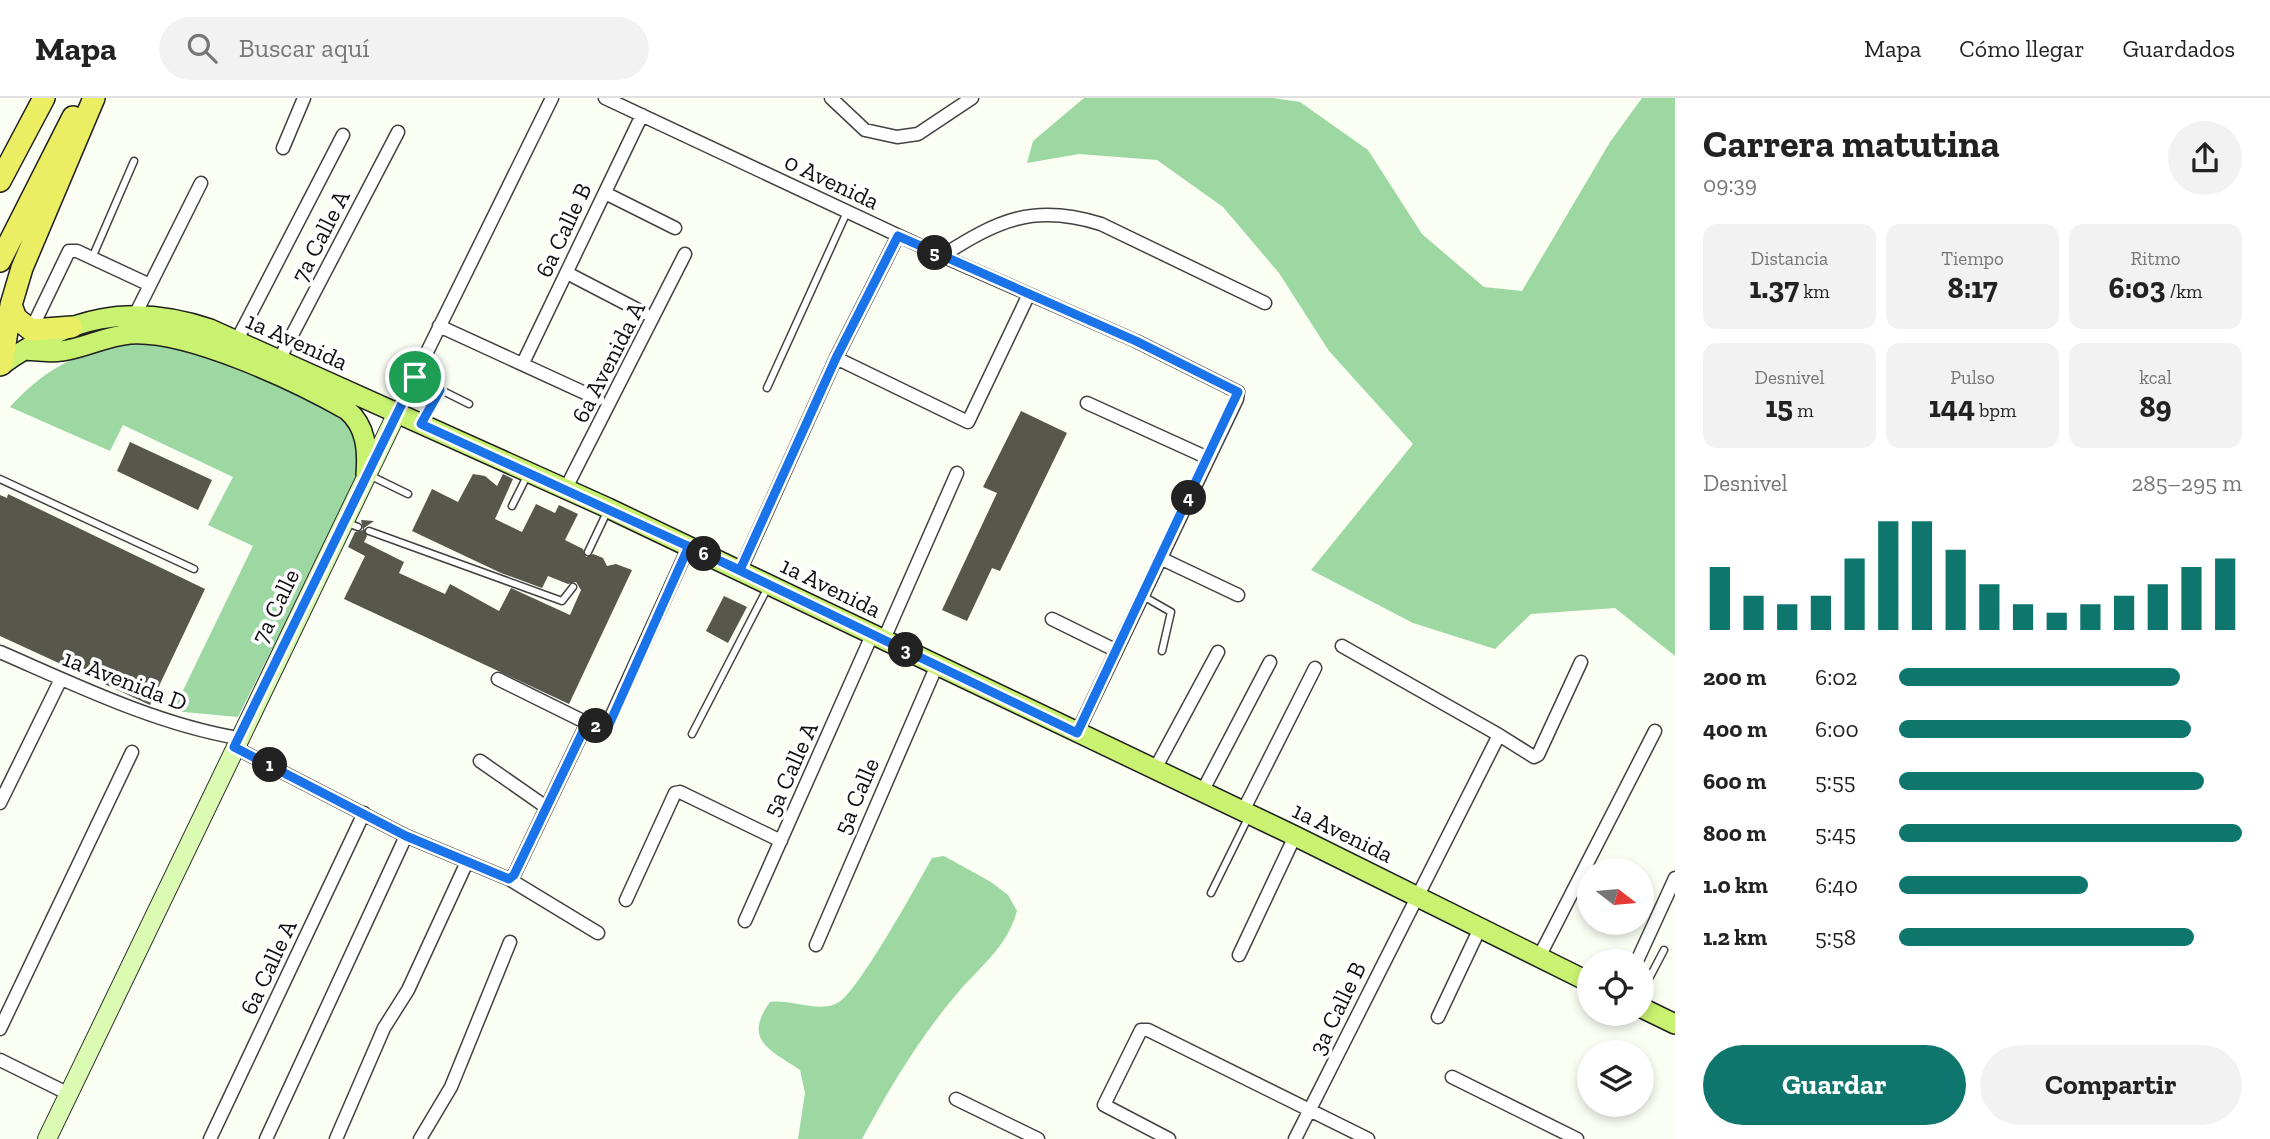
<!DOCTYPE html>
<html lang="es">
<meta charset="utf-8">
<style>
:root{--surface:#fff;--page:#f2f2f2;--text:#222;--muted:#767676;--line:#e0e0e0;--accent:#0f766e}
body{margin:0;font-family:"Zilla Slab",serif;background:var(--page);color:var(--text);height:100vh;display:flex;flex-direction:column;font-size:26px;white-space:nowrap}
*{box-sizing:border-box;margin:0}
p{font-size:23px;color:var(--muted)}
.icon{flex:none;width:38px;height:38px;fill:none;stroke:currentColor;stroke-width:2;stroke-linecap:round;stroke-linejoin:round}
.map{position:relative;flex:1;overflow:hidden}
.details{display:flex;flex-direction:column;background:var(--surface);width:595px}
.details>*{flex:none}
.needle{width:46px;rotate:106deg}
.buttons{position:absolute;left:1577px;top:760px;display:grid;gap:14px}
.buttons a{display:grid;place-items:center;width:77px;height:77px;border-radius:50%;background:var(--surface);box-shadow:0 4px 10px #0003;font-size:35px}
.pin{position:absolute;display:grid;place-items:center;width:60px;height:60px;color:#fff;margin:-30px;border:4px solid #fff;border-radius:50%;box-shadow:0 2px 7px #0007}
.km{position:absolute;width:35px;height:35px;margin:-18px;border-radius:50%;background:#222;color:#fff;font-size:19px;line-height:35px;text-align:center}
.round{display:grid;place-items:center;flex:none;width:74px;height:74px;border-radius:37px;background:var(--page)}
.overview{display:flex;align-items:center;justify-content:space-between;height:119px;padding:0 28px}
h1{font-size:38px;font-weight:800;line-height:52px}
.stats{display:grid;grid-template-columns:repeat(3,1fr);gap:10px;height:119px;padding:7px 28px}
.stats div{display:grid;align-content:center;border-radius:14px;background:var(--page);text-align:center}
.stats b{font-size:30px;font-weight:800}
.stats small{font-size:19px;font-weight:400}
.stats p{font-size:19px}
.chart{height:196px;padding:14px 28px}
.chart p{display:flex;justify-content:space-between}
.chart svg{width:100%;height:126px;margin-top:7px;stroke:var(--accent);stroke-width:6}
.button{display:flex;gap:14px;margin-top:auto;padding:14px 28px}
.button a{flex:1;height:80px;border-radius:42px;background:var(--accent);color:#fff;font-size:28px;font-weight:800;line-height:80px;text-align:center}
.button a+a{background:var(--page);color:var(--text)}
ul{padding:0 28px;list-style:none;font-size:23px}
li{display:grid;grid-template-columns:112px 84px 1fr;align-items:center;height:52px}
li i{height:18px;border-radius:9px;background:var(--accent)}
header{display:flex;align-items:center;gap:42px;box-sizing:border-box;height:98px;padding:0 35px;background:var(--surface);border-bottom:2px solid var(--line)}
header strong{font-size:33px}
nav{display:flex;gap:38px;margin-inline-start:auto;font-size:24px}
.search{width:490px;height:63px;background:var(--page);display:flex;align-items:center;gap:18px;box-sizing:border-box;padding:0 24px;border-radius:38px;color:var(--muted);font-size:26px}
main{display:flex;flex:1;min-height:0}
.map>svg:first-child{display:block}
.forest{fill:#9dd8a3}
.building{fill:#58574c}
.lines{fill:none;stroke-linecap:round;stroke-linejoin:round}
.lane-casing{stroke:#424242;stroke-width:9}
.street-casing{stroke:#424242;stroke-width:15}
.secondary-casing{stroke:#313131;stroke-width:20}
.primary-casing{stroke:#202020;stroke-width:22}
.highway-casing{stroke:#202020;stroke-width:24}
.lane{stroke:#fff;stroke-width:6}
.street{stroke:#fff;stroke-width:12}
.secondary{stroke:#dafbb1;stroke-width:18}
.primary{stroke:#c8f26f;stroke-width:19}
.highway{stroke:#ebed62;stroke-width:21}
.route-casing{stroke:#fff;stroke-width:14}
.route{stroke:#1a73e8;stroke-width:9}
.labels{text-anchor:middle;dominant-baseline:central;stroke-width:7;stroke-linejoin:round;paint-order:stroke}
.street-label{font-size:24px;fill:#0f0f0f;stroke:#fff}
</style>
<header>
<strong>Mapa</strong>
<div class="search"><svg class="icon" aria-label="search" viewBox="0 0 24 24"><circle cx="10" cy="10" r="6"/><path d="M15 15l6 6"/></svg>Buscar aquí</div>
<nav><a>Mapa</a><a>Cómo llegar</a><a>Guardados</a></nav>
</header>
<main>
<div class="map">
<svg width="1675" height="1041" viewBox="0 0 1675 1041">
<rect width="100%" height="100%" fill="#fafef3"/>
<path class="forest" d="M1084,0H1273L1300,4L1368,52L1422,136L1484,189L1522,193L1610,44L1642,0H1675V558L1615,510L1531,516L1495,551L1413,525L1311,472L1413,346L1329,253L1279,175L1223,109L1157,62L1079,56L1027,65L1033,43Z
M124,244L167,245L219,259L348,321L359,348V376L238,619L173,613L253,448L208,427L233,379L123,327L110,353L10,309C47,269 73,258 124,244Z
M944,758L991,784L1008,797L1017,813C1007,850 979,869 955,898C918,942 889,991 862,1041H798L805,995L800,972C771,952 742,943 770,904C791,901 820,916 839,904C859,892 918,785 932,760Z"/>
<path class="building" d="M1021,313L1067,335L1000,473L992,470L967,523L942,512L997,395L983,389Z
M130,344L212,382L198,412L117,373Z
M473,376L485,378L497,388L503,376L513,381L495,421L522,434L536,406L555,415L559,407L578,416L565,442L583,451L586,459L593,456L603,460L607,468L616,466L632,472L569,606L344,501L365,458L348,449L355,434L363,432L361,422L374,423L364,430L367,438L364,444L404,464L399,475L445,496L450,486L499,513L511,490L570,517L581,492L576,484L568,486L548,478L542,490L501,475L412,433L432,391L458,404Z
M8,396L205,491L150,607L0,538V397L7,400Z
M724,498L747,509L728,545L706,533Z"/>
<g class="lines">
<defs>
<path id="lane" d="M92,160L134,63
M415,279L469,306
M767,290L847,114
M422,324L440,292
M369,377L408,396
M0,381L194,471
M512,408L527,378
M345,424L358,429
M369,433L562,503L573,489
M588,454L607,414
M1143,498L1171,514L1162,553
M692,636L768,489
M1211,795L1249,718
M1642,894L1664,852"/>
<path id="street" d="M605,0L942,158L1136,243L1238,294L1237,301L1077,635
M831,0L865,32L897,39L918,36L972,0
M283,50L304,0
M605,95L675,130
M942,158C998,122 1034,105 1101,126L1265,205
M567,175L644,215
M136,215L201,85
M439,228L598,301
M31,232L69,153H77L150,187
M237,242L343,37
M836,260L968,324L1029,196
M279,262L398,34
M523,265L642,17
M1087,305L1208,360
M397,315L552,0
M566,390L685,156
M1160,460L1238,497
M740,473L836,260L898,138
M1052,521L1115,552
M884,541L957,375
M1342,548L1499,637
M0,554C76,587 156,626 238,640
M498,581L587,625L606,630L689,448
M234,649L406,738L509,781L598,835
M480,663L546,709
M1155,671L1218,554
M1202,694L1270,564
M0,705L61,581
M1243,713L1315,570
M509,781L514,777L587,625
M626,802L675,695L680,694L781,743
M745,823L872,537
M816,847L937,567
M1239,857L1295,738
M1539,859L1655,633
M1637,863L1675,780
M1438,919L1480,830
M0,931L132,654
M0,962L69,996
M1452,979L1577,1041
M956,1001L1038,1041
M210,1041L364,715
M266,1041L406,738
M336,1041L384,930L408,892L467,764
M420,1041L451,989L510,844
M1169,1041L1104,1007L1141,932H1148L1368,1041
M1295,1041L1499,637L1534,659L1538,657L1581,564"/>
<path id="secondary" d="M47,1041L397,315"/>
<path id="primary" d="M25,252C37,253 50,255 62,253C85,250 106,238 130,236C188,232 296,283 347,312C366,328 368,352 366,376
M0,268C68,219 130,204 210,231L608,410L1295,738L1589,884
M1642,910L1675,926"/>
<path id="highway" d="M0,83L44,0
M0,163L73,19
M11,207L16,220L31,232L72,229
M2,266L11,207L22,170L94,0"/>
</defs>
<use href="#lane" class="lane-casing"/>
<use href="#street" class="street-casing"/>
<use href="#secondary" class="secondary-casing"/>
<use href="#primary" class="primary-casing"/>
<use href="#highway" class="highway-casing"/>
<use href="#lane" class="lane"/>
<use href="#street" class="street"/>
<use href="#secondary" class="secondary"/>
<use href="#primary" class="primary"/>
<use href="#highway" class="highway"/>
</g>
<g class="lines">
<defs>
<path id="route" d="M415,279L234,649L406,738L509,781L514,777L587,625L602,630L608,629L689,448L1077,635L1238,294L1136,243L898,138L836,260L740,472L421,326L440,292L415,279"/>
</defs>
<use href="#route" class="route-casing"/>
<use href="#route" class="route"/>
</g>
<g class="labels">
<g class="street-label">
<text transform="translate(832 83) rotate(25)">0 Avenida</text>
<text transform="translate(563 132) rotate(-65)">6a Calle B</text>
<text transform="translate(320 138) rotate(-63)">7a Calle A</text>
<text transform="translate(297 243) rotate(24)">1a Avenida</text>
<text transform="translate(608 264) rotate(-63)">6a Avenida A</text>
<text transform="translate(831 489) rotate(26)">1a Avenida</text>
<text transform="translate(275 508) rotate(-64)">7a Calle</text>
<text transform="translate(125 582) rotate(21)">1a Avenida D</text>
<text transform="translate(790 671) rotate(-66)">5a Calle A</text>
<text transform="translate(856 698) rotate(-67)">5a Calle</text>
<text transform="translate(1343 734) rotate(26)">1a Avenida</text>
<text transform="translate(268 869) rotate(-65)">6a Calle A</text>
<text transform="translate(1337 910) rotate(-64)">3a Calle B</text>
</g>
</g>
</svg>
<div class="buttons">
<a><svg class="needle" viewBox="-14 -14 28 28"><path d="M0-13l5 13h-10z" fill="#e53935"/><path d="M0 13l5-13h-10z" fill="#767676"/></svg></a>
<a><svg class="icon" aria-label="locate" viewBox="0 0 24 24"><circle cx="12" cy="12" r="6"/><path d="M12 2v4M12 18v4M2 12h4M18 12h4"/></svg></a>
<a><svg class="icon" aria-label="layers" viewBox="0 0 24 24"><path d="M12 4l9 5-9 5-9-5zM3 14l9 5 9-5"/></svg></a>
</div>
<div class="pin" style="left:415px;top:279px;background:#1e9e55"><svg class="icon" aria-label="arrive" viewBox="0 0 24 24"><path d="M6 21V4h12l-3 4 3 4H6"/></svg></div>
<b class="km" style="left:270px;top:667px">1</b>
<b class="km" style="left:596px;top:628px">2</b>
<b class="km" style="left:906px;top:552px">3</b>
<b class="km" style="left:1189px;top:400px">4</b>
<b class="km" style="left:935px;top:155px">5</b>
<b class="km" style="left:704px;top:456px">6</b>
</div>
<section class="details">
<div class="overview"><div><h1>Carrera matutina</h1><p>09:39</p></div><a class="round"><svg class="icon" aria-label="share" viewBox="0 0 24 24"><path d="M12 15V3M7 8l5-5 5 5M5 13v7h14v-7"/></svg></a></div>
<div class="stats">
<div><p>Distancia</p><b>1.37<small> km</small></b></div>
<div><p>Tiempo</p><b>8:17</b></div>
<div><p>Ritmo</p><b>6:03<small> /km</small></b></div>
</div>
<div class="stats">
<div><p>Desnivel</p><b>15<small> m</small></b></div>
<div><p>Pulso</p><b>144<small> bpm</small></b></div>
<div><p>kcal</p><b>89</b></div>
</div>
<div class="chart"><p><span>Desnivel</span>285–295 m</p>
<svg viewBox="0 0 160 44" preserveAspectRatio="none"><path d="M5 44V22M15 44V32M25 44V35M35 44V32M45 44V19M55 44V6M65 44V6M75 44V16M85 44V28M95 44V35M105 44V38M115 44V35M125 44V32M135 44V28M145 44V22M155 44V19"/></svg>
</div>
<ul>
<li><b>200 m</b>6:02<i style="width:82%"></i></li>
<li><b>400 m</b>6:00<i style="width:85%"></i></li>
<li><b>600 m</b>5:55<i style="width:89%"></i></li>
<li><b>800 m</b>5:45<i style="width:100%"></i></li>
<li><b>1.0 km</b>6:40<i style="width:55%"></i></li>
<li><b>1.2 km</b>5:58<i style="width:86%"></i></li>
</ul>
<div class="button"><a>Guardar</a><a>Compartir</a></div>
</section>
</main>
